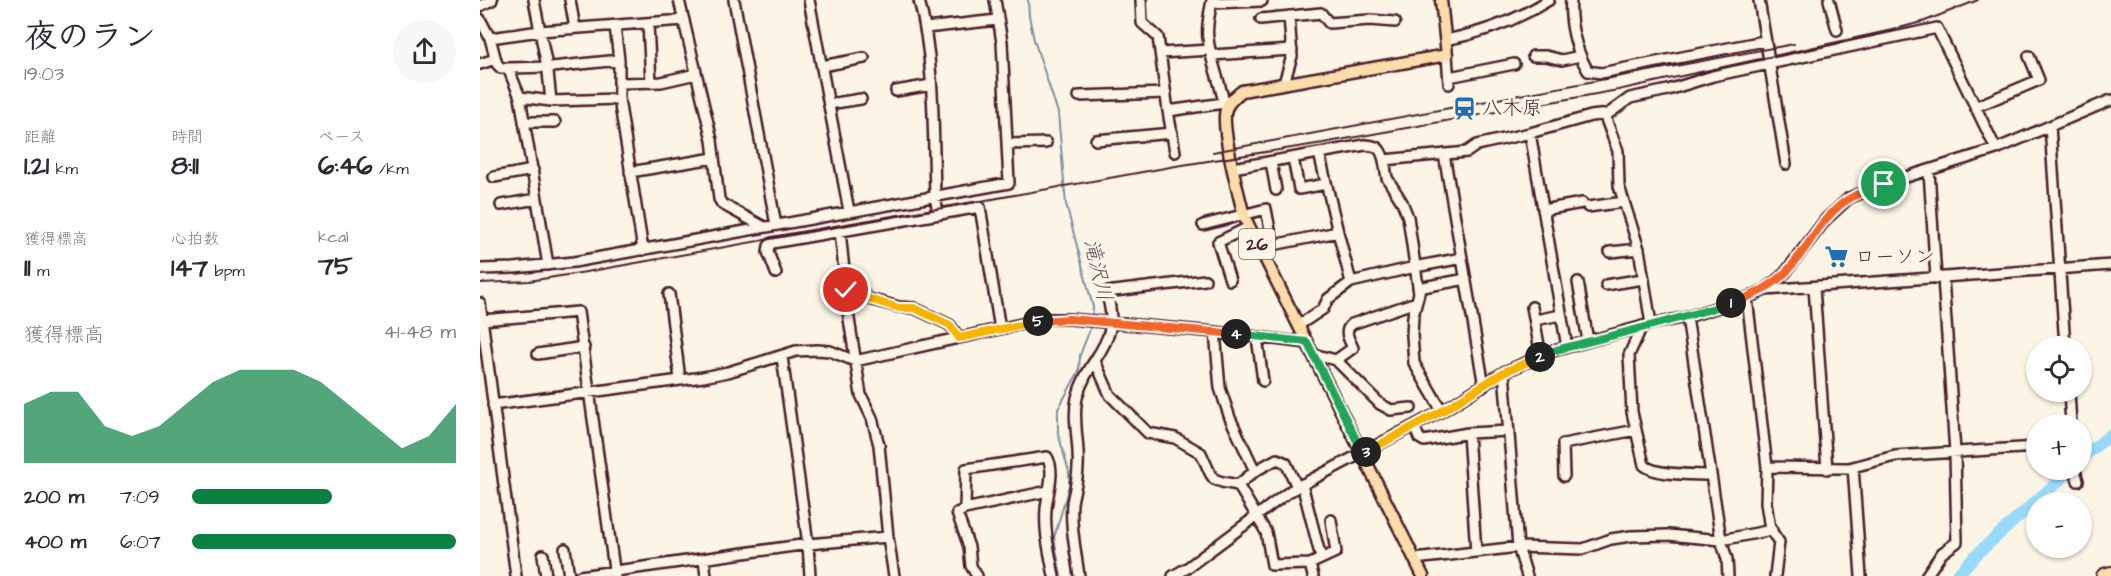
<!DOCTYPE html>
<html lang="ja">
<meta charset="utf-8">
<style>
:root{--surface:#fff;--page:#f7f7f7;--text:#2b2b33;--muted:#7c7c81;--accent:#0b8043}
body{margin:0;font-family:"Architects Daughter","Klee One",sans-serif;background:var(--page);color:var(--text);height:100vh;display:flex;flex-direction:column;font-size:22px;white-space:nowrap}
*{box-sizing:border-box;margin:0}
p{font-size:20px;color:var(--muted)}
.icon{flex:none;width:33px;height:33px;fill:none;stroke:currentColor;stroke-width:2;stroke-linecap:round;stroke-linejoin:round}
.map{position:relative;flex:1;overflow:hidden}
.drawer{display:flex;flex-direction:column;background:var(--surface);width:480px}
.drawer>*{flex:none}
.fabs{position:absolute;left:1546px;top:336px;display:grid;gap:12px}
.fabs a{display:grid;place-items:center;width:66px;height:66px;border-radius:50%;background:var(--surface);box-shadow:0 2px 4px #0004;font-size:30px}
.pin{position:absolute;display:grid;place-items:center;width:51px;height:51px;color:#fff;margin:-26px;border:3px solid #fff;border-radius:50%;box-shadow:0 2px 6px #0007}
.km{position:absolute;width:30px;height:30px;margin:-15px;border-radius:50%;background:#222;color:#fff;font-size:16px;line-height:30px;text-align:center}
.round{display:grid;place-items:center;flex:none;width:63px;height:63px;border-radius:32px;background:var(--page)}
.head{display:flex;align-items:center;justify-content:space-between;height:102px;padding:0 24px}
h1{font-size:33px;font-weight:700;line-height:45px}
.metrics{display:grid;grid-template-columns:repeat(3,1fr);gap:9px;height:102px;padding:6px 24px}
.metrics div{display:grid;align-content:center}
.metrics b{font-size:26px;font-weight:700}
.metrics small{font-size:16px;font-weight:400}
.metrics p{font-size:16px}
.chart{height:168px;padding:12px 24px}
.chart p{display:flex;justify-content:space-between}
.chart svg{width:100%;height:108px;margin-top:6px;fill:var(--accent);opacity:.7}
ul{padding:0 24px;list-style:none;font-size:20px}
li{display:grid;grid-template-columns:96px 72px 1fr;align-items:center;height:45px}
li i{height:15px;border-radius:8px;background:var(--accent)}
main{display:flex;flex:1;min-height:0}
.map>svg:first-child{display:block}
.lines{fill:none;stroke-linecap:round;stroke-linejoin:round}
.stream{stroke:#798fa7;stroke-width:2}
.river{stroke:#98d9fa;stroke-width:12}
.minor-casing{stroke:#4a1f2b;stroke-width:14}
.major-casing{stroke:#4a1f2b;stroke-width:15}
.highway-casing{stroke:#4a1f2b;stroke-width:18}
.minor{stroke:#fcf5e5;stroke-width:9}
.major{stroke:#faddab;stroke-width:10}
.highway{stroke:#faddab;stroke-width:14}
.rail{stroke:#4a1f2b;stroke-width:2}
.split-1-casing{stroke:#fff;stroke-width:12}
.split-2-casing{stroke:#fff;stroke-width:12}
.split-3-casing{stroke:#fff;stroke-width:12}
.split-4-casing{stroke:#fff;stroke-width:12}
.split-5-casing{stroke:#fff;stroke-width:12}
.split-6-casing{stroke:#fff;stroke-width:12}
.split-1{stroke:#f0652b;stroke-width:8}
.split-2{stroke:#22a559;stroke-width:8}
.split-3{stroke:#f5b400;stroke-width:8}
.split-4{stroke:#22a559;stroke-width:8}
.split-5{stroke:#f0652b;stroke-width:8}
.split-6{stroke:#f5b400;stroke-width:8}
.labels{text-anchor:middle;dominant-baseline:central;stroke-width:6;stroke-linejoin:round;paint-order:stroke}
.shield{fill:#fcf5e5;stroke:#7f5f63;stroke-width:1.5}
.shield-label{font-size:18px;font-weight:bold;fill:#4a1f2b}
.poi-label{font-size:20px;fill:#4a1f2b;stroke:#fcf5e5;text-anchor:start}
.water-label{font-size:21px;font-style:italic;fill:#5e4e5f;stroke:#fcf5e5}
</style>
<main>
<section class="drawer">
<div class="head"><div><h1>夜のラン</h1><p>19:03</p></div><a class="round"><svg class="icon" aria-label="share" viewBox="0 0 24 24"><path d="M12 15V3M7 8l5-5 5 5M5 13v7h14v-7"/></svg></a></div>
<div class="metrics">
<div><p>距離</p><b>1.21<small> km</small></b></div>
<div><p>時間</p><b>8:11</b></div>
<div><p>ペース</p><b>6:46<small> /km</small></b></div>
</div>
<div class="metrics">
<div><p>獲得標高</p><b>11<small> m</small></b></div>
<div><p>心拍数</p><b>147<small> bpm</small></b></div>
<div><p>kcal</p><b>75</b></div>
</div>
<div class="chart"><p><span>獲得標高</span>41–48 m</p>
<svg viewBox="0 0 160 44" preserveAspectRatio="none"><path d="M0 44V20L10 15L20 15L30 29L40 33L50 29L60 20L70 11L80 6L90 6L100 6L110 11L120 20L130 29L140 38L150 33L160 20V44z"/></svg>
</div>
<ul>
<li><b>200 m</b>7:09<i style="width:53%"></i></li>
<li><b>400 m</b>6:07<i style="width:100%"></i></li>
</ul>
</section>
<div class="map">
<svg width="1631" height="576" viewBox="0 0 1631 576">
<rect width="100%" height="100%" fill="#fcf5e5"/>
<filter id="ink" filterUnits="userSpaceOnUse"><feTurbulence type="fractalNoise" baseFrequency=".0167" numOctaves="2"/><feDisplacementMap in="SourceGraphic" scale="12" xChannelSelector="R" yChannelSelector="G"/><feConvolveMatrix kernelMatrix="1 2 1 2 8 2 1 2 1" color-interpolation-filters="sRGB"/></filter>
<g filter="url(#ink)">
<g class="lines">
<path class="stream" d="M548,0L549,16L554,40L578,113L586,204L613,307L612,319
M581,576L574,538L589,486V472L578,433V409L599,371L600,355L612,324"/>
<path class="river" d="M1602,458L1631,434
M1476,576L1498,553L1591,470"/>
<defs>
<path id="minor" d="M54,0L68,72L71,101
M90,0L95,28
M199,0L232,140L239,199L242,204L284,227
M254,0L296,225
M329,0L369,211
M439,0C455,63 453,130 455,195L458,214
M661,0L662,23L678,37L688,111L744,103
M732,0C730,13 726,25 728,38C730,60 740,81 744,103L748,105
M1091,0C1089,23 1096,51 1108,71L1121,73L1284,41
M1279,0L1306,164
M1349,0L1357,30
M732,3L782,1
M0,6L12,0
M0,19L10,38L17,64L21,68H28L40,97L68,265
M781,19L841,13L849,23L890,20L915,22
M168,24L171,82
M135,26L139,60V99L163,250
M446,28L517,20
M10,38L60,31L204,20
M965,40C1002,33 1037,20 1069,0
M680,53L730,50
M732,55L812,50
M967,55L969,84
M1053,56H1066L1082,60L1100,56
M0,64L15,59
M342,66L384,58
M28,68L72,67L139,60
M969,77L1034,64
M140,83L181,82L216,74
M804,83L812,56L809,16
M416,91L451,85
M599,96L686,93
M40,97L71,101L139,99
M349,104L381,99
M1495,107L1559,80L1549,56
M688,111L695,152
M1124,114L1138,151L1139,186L1159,249L1171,324
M44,122H75
M1570,126L1585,346
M1050,133L1087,347
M616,140L692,133
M527,144L566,143
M964,154L1004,386
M813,158L819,189L846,184
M904,160L907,178L922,202L928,217L939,293L933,316L932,335L934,363L962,411
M791,162L796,190
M753,168L885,145C898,146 900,147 904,160L987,152L997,145L1050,133L1111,116L1128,114L1150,98L1188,90L1233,76L1457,28L1516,149
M1449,171L1456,278
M150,172L234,158
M14,177L53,170
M21,205L57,199
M1108,207L1144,202
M1063,210L1102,203
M723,225L786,209L793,245L858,232L839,153
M360,231L369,319L381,395L392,418L399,445L408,537L414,576
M858,232L871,282
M1130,252L1159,249
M0,269L34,268L94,262L529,183L522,42L515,0
M296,273L288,252L289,246L292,243L500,207L520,329
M750,280L738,242L769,227
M1098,282L1108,341
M1126,285L1163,279
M1334,287L1347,469
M938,288L986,279
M366,290L381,293L389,299L419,307L434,308L470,325L479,338
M1285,290L1631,265
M189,294L200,379
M1267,298L1287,467L1286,503L1290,529L1299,542L1295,576
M0,303L36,576
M1052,307L1061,356
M1207,317L1241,540L1247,559L1248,576
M2,320L98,312L135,576
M1055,320L1081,315
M819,325L843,309L848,299L871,282L935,267L982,258
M1162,326L1149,355L1152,412L1164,465C1175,476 1214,474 1230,475
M735,332L740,388L750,418L775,471L758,485
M777,337L783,381
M58,354L104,347
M833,354L856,360L873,348C869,339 863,331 872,324L936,302
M302,357L328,544L330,576
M856,360L900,404L911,410L931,408
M615,361L630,395L668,433L695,438L721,453L730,473L734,479L742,482L758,485L786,532L792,565L830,564L856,552L851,520
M1024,372L1038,547L1047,576
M1589,392L1591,424
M13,405L223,377L248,372L316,351L337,350L350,351L375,361L564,319H590L735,332L827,343
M934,426L939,438L944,441L988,433L1029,431
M988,433L996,552
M1287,467L1369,468L1415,456L1557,447
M1373,467L1381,576
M1595,470L1598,481
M775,471L797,459L806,463L817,487
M1084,476L1083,444L1156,430
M822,484L841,558
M485,509L486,469L567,457C576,471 567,494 566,509C564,532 570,554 574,576
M85,549L89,576
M63,555L66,576
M224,559L226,576
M935,559L1038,547L1103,549L1131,539L1151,536L1188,535L1241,540L1292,530
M830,564L833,576
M100,576L328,544L408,537
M497,576L491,566L489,547L477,513L485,509L568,491
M599,576C596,552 590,527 592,503C594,491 598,479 598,467C600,445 592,420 597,398C608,354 644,345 626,292L725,280
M693,576L707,568L810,491L962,411L1024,372L1073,351L1171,324L1207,317L1267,298L1285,290L1305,273L1346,219L1369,198L1404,184L1516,149L1631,100
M1446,576L1462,553L1477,542L1475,452L1463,278"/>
<path id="major" d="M943,576L764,216C759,195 740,127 746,109C749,101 756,96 762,91L967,55L961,0"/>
<path id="highway" d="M1624,576L1631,574"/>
</defs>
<use href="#minor" class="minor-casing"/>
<use href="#major" class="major-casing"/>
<use href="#highway" class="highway-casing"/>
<use href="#minor" class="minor"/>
<use href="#major" class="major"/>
<use href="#highway" class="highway"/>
<path class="rail" d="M733,152L1314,44
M0,283L49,281L106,272L696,166L843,143L1138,90L1412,30L1445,21L1498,0"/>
</g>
</g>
<g class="lines" filter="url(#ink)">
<defs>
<path id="split-1" d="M1251,303C1271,297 1288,289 1304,274C1325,254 1336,225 1359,206C1372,195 1388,190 1404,184"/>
<path id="split-2" d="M1060,357L1073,351C1133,335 1193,321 1251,303"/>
<path id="split-3" d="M886,452L962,411L1024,372L1060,357"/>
<path id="split-4" d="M756,334L827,342L883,453L886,452"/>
<path id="split-5" d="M558,321L590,319L756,334"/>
<path id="split-6" d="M366,290L381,293L389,299L419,308H434L470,325L479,338L558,321"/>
</defs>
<use href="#split-1" class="split-1-casing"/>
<use href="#split-2" class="split-2-casing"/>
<use href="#split-3" class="split-3-casing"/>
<use href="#split-4" class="split-4-casing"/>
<use href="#split-5" class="split-5-casing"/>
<use href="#split-6" class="split-6-casing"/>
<use href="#split-1" class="split-1"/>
<use href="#split-2" class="split-2"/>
<use href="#split-3" class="split-3"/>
<use href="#split-4" class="split-4"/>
<use href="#split-5" class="split-5"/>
<use href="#split-6" class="split-6"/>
</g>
<defs>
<symbol id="station-bare" viewBox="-9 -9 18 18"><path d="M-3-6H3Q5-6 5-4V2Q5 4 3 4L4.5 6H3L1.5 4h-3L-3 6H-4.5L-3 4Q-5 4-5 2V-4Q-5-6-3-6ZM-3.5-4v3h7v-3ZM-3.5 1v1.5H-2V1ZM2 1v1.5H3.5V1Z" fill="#1f6fb2" stroke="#fcf5e5" stroke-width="2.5" paint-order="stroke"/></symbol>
<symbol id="supermarket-bare" viewBox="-9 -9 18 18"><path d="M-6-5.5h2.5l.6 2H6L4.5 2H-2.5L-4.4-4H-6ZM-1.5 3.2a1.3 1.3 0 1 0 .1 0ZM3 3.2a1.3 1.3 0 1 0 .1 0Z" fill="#1f6fb2" stroke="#fcf5e5" stroke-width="2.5" paint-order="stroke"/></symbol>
</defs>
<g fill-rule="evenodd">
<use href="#station-bare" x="968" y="92" width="33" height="33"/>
<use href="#supermarket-bare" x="1340" y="240" width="33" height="33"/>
</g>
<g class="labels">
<rect class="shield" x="759" y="229" width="36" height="30" rx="4.5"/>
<g class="shield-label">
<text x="777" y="244">26</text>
</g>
<g class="poi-label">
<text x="1002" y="108">八木原</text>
<text x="1375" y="257">ローソン</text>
</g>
<g class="water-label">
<text transform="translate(618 270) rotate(77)">滝沢川</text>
</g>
</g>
</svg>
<div class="fabs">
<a><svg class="icon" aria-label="locate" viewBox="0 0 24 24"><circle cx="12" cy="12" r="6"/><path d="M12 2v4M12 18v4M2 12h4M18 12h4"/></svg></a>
<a>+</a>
<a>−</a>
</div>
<div class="pin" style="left:1404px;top:184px;background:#1e9e55"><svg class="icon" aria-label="arrive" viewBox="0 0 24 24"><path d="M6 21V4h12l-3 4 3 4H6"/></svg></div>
<div class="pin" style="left:366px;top:290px;background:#d93025"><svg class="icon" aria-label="check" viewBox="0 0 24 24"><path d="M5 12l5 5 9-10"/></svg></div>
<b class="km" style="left:1251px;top:303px">1</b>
<b class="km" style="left:1060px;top:357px">2</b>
<b class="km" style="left:886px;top:452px">3</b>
<b class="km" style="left:756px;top:334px">4</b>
<b class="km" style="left:558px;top:321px">5</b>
</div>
</main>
